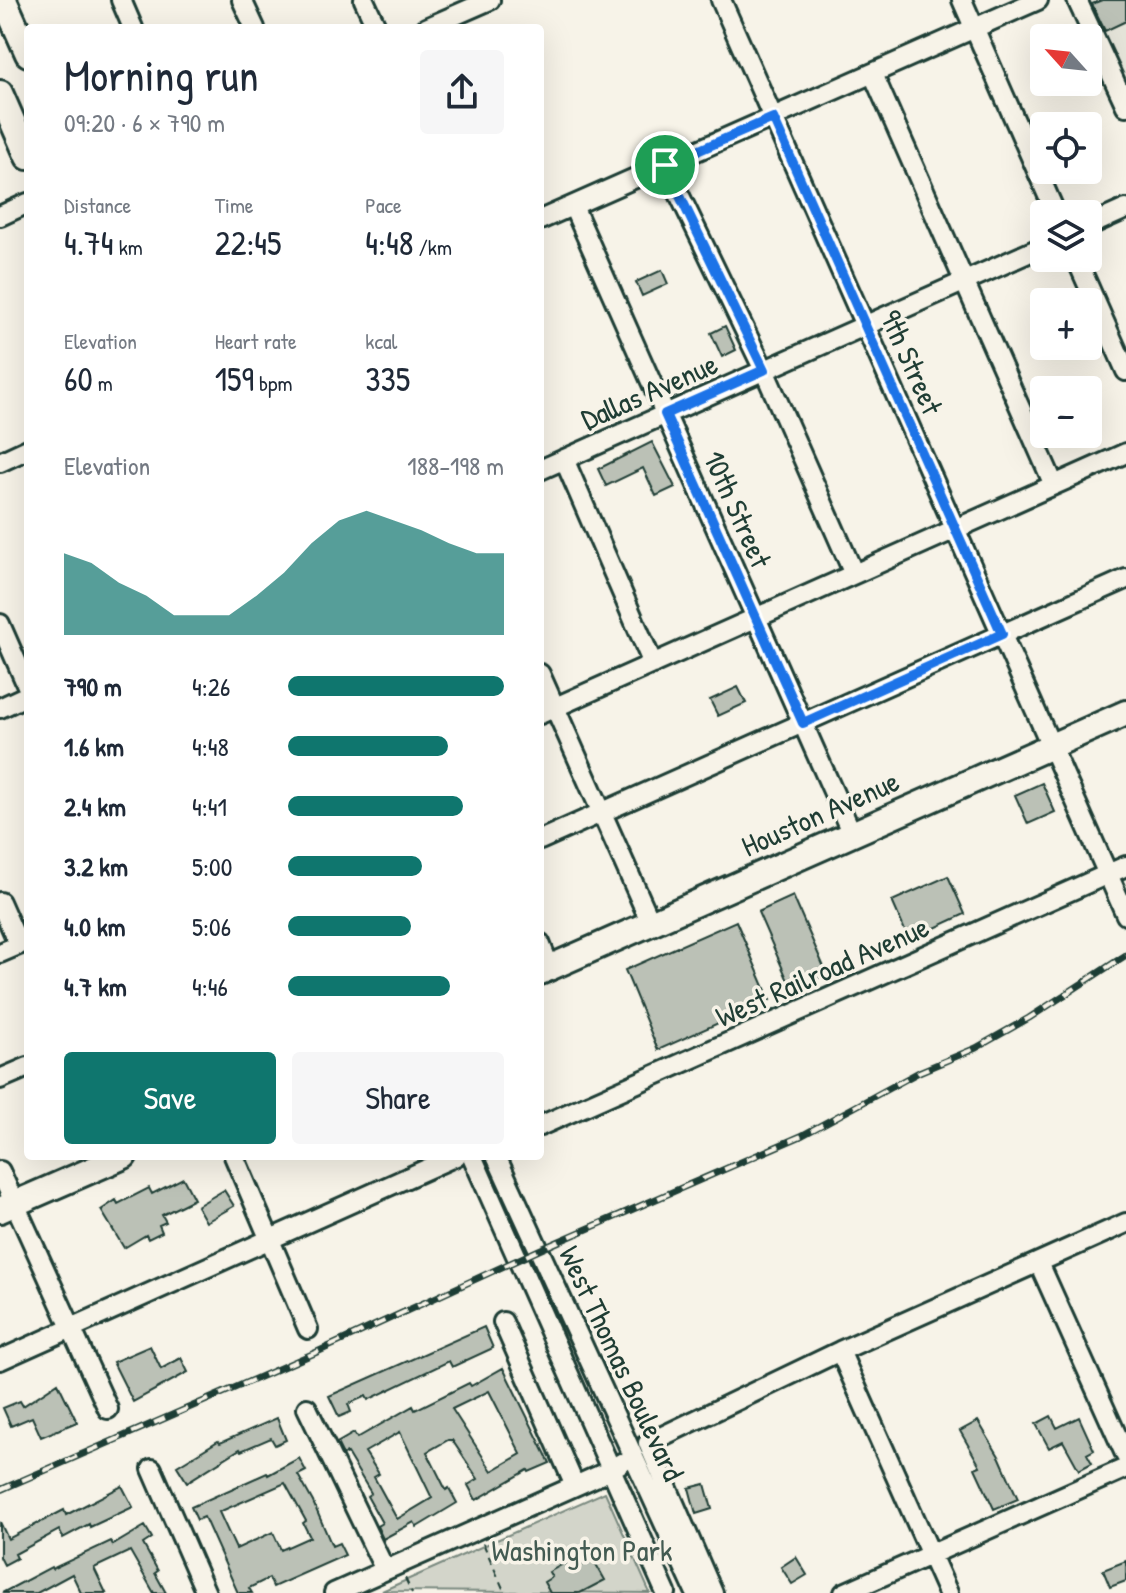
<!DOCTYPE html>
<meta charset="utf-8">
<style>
:root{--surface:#fff;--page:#f6f6f7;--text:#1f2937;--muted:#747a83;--accent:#0f766e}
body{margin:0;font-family:"Patrick Hand",sans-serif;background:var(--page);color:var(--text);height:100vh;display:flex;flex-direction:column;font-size:30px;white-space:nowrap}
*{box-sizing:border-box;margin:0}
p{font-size:26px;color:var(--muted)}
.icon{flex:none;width:44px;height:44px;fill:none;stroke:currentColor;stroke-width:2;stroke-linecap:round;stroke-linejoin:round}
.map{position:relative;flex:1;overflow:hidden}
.details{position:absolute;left:24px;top:24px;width:520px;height:1136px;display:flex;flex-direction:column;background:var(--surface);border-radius:8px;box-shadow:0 8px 32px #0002}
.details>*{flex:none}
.needle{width:52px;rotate:297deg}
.controls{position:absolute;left:1030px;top:24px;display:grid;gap:16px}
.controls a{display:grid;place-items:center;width:72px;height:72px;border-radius:8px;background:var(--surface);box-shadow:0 8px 32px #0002;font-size:40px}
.pin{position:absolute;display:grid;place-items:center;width:68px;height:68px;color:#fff;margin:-34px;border:4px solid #fff;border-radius:50%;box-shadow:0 2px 8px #0007}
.round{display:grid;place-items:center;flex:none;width:84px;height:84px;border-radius:8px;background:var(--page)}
.headline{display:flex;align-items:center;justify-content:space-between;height:136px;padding:0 40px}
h1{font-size:44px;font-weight:600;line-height:60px}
.figures{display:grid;grid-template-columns:repeat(3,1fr);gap:12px;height:136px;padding:8px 40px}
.figures div{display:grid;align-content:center}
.figures b{font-size:34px;font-weight:600}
.figures small{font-size:22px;font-weight:400}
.figures p{font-size:22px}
.chart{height:224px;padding:16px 40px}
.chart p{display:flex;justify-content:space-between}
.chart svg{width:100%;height:144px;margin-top:8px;fill:var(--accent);opacity:.7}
.cta{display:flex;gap:16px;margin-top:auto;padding:16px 40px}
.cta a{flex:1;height:92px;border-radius:8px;background:var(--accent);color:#fff;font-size:32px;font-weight:600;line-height:92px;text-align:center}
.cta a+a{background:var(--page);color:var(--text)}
ul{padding:0 40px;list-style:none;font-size:26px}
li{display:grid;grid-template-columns:128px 96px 1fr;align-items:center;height:60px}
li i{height:20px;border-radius:10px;background:var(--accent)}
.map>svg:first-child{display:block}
.built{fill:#e5e4d9}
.green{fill:#d3d5ca;stroke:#79897f;stroke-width:2}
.building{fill:#bbc1b6;stroke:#1f3d34;stroke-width:2;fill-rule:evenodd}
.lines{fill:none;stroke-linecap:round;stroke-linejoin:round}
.minor-casing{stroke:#1f3d34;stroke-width:24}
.major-casing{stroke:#1f3d34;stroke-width:30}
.path{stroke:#1f3d34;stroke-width:2;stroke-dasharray:8 6;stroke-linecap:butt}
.minor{stroke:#f7f3e8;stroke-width:18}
.major{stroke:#f7f3e8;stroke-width:24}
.rail-casing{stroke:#1f3d34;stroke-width:7}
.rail{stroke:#f7f3e8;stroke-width:4;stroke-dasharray:12;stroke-linecap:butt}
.route-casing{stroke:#fff;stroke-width:16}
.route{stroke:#1a73e8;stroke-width:10}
.labels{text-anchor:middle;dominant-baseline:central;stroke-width:7;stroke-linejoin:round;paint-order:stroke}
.street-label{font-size:30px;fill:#1f3d34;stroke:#f7f3e8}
.park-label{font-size:30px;fill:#435b52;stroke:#f7f3e8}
</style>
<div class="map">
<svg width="1126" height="1593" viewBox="0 0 1126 1593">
<rect width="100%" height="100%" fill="#f7f3e8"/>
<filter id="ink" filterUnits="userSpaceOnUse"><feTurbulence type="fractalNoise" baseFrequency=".0125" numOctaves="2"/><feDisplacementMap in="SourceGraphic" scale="16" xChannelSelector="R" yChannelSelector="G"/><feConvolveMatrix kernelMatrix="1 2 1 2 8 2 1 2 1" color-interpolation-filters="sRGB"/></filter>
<g filter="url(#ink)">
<path class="built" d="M1086,0H1126V89Z"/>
<path class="green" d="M605,1492L650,1593L382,1591Z"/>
<path class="building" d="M1102,0H1126V21L1105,31L1092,4Z
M662,270L668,284L642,296L636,282Z
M725,326L736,350L722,357L711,333Z
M652,442L675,487L656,496L643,468L606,486L598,469Z
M738,687L746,703L718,716L710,700Z
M1042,783L1055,812L1028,824L1015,795Z
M948,876L965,914L909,940L892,901Z
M793,896L827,974L792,990L758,912Z
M736,921L770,1000L658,1050L625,970Z
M183,1178L194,1199L162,1215L166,1222L159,1225L162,1232L148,1239L146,1235L124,1248L101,1210L116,1200L118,1204L149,1188L152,1194Z
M224,1190L234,1206L206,1222L197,1206Z
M484,1327L493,1348L452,1367L449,1361L368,1400L366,1396L348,1404L351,1412L339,1417L329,1396Z
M150,1346L161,1369L181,1358L188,1372L133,1402L113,1362Z
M503,1368L550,1463L529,1472L528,1470L476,1500L468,1485L478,1479L452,1440H448L427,1452L446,1490L449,1488L457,1503L417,1527L414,1522L383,1539L377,1526L382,1523L367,1496L371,1493L347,1453L343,1455L337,1443L354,1433L357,1438L413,1406L415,1410L469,1383L471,1386ZM489,1391L521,1454L492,1471L452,1409ZM400,1432L432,1498L397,1519L374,1477L379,1474L365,1452Z
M58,1383L77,1422L41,1437L32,1417L11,1426L3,1408L20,1401L23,1406Z
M1051,1416L1057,1428L1079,1417L1094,1450L1087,1454L1092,1463L1079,1470L1063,1441L1049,1448L1036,1424Z
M277,1418L286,1440L275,1445L271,1438L241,1451L240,1449L187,1482L177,1466L218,1441L220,1443Z
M978,1421L1000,1458L1018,1499L994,1509L975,1468L980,1466L960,1431Z
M299,1458L306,1471L298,1475L313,1502L332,1546L339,1543L345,1555L273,1587L269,1578L249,1588L252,1593H238L204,1517L197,1520L191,1507L267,1473L268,1475ZM285,1483L306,1521L303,1523L310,1537L281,1550L273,1532L236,1549L219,1512Z
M705,1484L712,1509L696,1514L689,1488Z
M122,1486L133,1507L90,1527L89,1524L63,1538L59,1530L15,1554L17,1558L4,1565L0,1557V1522L8,1539L64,1510L66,1515Z
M145,1526L152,1538L143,1544L158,1571L155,1573L166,1593H154L130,1551L94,1568L106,1593H81L72,1574L37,1593H2L51,1567L52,1569L111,1541L113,1545Z
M796,1557L807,1575L792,1584L781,1567Z
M593,1559L605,1580L580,1593H550L544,1582L552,1577L549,1572L565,1563L569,1572Z
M1126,1561V1581L1110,1587L1103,1570Z"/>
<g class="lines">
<defs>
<path id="minor" d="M121,0L133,28
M242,0L255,28
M364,0L377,28
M721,0L1126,915
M962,0L1056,214
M1077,0L1126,106
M426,28L490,0
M873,74L1054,485
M665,165L764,370L854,574
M573,206L852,834
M0,216L28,203
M540,220L1038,0
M1088,226L1126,209
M1076,258L1126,371
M564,459L653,664
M0,462L28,449
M540,470L1044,246
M0,624L28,688
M540,674L651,923
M0,708L28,695
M540,714L1126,453
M540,840L1126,579
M0,902L19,945
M540,943L550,968
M0,953L28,941
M0,1079L28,1067
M540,1126L1126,866
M234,1156L308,1329
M472,1156L666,1593
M496,1156L696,1593
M0,1171L108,1409
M1039,1263L1126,1456
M503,1322L575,1486
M840,1351L948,1593
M0,1360L456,1156
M307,1408L385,1570
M152,1469L206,1593
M334,1593L611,1470L621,1463
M713,1593L648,1443L840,1351L1126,1223
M844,1593L1126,1468"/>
<path id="major" d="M4,0L28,54
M0,93L28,157
M540,972L1126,713
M0,1210L124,1156"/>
</defs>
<use href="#minor" class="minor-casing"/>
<use href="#major" class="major-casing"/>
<path class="path" d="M483,1543L505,1593
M405,1578L412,1593"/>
<use href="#minor" class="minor"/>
<use href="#major" class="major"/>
<defs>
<path id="rail" d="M0,1490L317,1352L539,1250L801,1136L919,1072L976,1048L1029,1018L1126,955"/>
</defs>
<use href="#rail" class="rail-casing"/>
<use href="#rail" class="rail"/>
</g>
</g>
<g class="lines" filter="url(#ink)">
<defs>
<path id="route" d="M773,118L1002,634L803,723L665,414L764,370L665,165Z"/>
</defs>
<use href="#route" class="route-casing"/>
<use href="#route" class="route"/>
</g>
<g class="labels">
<g class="street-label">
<text transform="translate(912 362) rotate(66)">9th Street</text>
<text transform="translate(649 391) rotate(-24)">Dallas Avenue</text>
<text transform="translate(738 509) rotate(66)">10th Street</text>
<text transform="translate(820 813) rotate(-24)">Houston Avenue</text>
<text transform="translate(822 971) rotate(-24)">West Railroad Avenue</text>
<text transform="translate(622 1363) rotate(65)">West Thomas Boulevard</text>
</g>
<g class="park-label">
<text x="582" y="1550">Washington Park</text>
</g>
</g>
</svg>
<div class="controls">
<a><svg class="needle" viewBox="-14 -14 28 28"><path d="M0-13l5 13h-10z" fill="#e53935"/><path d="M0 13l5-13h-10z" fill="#747a83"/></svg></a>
<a><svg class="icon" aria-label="locate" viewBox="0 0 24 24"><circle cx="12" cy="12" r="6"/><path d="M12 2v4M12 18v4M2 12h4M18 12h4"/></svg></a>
<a><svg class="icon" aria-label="layers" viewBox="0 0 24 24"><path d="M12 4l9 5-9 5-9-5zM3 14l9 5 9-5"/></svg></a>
<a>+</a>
<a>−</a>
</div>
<div class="pin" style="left:665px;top:165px;background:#1e9e55"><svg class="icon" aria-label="arrive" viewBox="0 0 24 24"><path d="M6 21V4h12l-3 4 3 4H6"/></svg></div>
<section class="details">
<div class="headline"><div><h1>Morning run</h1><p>09:20 · 6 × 790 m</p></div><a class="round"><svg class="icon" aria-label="share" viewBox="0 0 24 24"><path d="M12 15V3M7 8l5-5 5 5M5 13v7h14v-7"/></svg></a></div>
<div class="figures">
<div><p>Distance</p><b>4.74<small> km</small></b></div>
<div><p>Time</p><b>22:45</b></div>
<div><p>Pace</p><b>4:48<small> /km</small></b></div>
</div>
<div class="figures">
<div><p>Elevation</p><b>60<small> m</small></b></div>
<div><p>Heart rate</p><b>159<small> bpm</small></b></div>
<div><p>kcal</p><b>335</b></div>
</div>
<div class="chart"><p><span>Elevation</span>188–198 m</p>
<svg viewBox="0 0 160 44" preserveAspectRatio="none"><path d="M0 44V19L10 22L20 28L30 32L40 38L50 38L60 38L70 32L80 25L90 16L100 9L110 6L120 9L130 12L140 16L150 19L160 19V44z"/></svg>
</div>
<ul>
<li><b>790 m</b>4:26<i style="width:100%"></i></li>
<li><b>1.6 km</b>4:48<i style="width:74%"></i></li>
<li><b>2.4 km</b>4:41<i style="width:81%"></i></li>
<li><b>3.2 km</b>5:00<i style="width:62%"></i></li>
<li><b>4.0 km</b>5:06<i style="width:57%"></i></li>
<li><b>4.7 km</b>4:46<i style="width:75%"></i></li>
</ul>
<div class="cta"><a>Save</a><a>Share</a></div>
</section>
</div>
